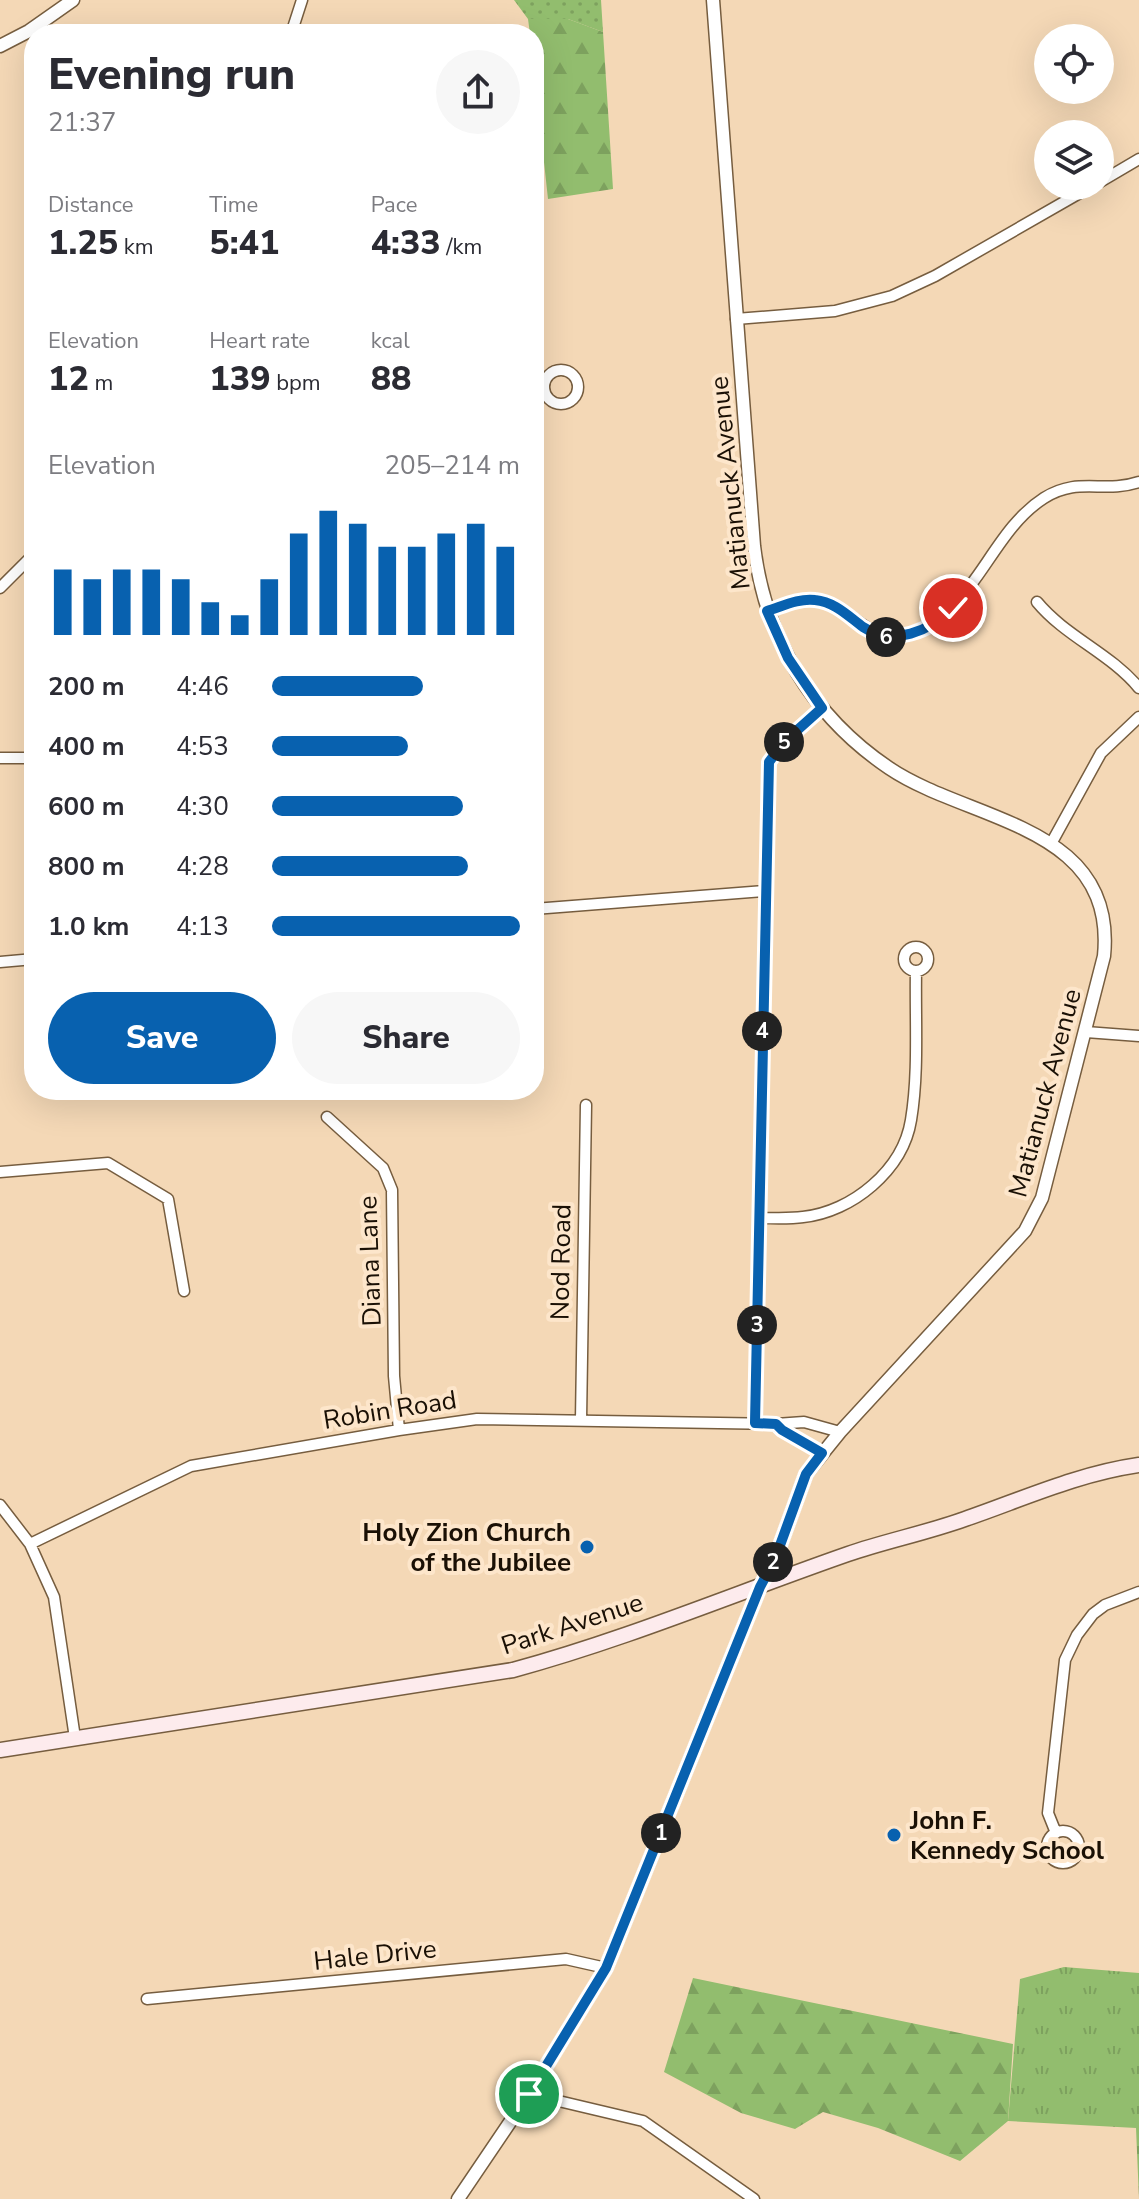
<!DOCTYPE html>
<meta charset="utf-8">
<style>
:root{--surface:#fff;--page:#f7f7f7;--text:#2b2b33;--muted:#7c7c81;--accent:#0861af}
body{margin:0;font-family:"Nunito Sans",sans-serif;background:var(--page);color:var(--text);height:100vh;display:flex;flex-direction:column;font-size:30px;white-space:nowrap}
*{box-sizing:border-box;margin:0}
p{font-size:26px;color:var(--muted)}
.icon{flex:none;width:44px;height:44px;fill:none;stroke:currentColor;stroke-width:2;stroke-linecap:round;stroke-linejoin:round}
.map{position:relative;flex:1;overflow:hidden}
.side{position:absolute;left:24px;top:24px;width:520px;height:1076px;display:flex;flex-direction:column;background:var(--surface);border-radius:32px;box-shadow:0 8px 32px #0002}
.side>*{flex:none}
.fabs{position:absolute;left:1034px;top:24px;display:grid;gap:16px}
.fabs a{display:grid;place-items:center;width:80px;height:80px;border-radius:50%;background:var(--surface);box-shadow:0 8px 32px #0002;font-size:40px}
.pin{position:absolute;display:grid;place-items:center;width:68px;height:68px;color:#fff;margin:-34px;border:4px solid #fff;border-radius:50%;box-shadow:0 2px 8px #0007}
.km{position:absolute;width:40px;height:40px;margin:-20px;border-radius:50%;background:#222;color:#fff;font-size:22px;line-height:40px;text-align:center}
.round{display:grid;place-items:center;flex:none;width:84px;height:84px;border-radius:42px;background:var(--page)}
.summary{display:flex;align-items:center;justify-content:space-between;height:136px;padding:0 24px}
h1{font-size:44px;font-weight:800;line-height:60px}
.figures{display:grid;grid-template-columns:repeat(3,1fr);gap:12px;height:136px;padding:8px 24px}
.figures div{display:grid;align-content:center}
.figures b{font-size:34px;font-weight:800}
.figures small{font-size:22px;font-weight:400}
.figures p{font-size:22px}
.chart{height:224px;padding:16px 24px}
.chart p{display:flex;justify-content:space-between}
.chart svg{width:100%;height:144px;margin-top:8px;stroke:var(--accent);stroke-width:6}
.action{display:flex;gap:16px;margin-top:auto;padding:16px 24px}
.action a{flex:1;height:92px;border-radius:48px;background:var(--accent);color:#fff;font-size:32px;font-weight:800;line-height:92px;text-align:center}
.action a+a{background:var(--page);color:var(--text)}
ul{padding:0 24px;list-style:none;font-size:26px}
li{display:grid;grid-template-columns:128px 96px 1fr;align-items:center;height:60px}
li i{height:20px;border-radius:10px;background:var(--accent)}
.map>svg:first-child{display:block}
.grass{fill:url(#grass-dots)}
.forest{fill:url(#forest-firs)}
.park{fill:url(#park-tufts)}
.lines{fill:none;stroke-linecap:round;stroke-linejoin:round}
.minor-casing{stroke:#765d3f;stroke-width:13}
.tertiary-casing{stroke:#765d3f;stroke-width:15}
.secondary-casing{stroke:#765d3f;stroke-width:17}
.minor{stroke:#fff;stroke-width:10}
.tertiary{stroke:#fff;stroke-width:12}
.secondary{stroke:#fdebed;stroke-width:14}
.route-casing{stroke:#fff;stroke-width:16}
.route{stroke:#0861af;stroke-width:10}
.poi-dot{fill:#0861af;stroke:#fde6cb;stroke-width:3}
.labels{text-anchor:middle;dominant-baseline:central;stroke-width:8;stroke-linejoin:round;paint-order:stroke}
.street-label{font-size:26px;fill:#1a1005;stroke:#fde6cb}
.poi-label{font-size:26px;font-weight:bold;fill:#1a1005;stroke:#fde6cb;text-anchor:end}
</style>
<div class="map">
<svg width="1139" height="2199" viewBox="0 0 1139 2199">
<defs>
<pattern id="grass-dots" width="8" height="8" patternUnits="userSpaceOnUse" patternTransform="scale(2)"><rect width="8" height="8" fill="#92bd6e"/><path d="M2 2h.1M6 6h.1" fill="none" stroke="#7da15e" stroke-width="1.8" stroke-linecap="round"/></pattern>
<pattern id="forest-firs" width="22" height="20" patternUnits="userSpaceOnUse" patternTransform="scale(2)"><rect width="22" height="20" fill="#92bd6e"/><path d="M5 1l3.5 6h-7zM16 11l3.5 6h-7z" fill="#7da15e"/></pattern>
<pattern id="park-tufts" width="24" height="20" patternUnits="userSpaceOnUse" patternTransform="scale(2)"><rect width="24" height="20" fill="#92bd6e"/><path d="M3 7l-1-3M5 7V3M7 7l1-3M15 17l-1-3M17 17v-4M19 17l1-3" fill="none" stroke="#7da15e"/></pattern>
</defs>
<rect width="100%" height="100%" fill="#f4d8b6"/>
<path class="grass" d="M514,0H601L603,32L568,19H528Z"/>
<path class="forest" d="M528,19H568L603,32L613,189L548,199L534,70V34H530Z
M693,1978L1013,2044L1008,2121L960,2161L878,2128L823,2112L795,2129L741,2113L664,2072Z"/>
<path class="park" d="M1064,1967L1139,1973V2199L1136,2128L1008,2121L1020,1979Z"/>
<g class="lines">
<defs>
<path id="minor" d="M291,34L302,0
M1100,182L1139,159
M736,319L835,311L892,296L935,276L1092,186
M544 387a17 17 0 1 1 34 0a17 17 0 1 1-34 0Z
M0,588L34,554
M1037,602C1066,637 1110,653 1139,688
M767,611C782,607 798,598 814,600C851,603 868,647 908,634C976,613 988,534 1044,498C1079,476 1103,494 1139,482
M0,758H34
M1052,842L1101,753L1139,717
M534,909L765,891
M904 959a12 12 0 1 1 24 0a12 12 0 1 1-24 0Z
M0,962L34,959
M1086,1032L1139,1036
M327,1117L383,1168L392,1190L394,1376L399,1430
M0,1172L108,1163L168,1199L184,1291
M759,1218C774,1218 789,1219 803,1217C852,1212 903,1170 911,1120C919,1072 915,1019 916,971
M581,1420L586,1105
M755,1423L769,762L784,742L822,708
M776,1424L782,1430L822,1453
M0,1505L30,1544L54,1597L75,1738
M30,1544L191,1466L399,1430L477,1419L776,1424L804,1422L840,1432
M1047 1847a16 16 0 1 1 32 0a16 16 0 1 1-32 0Z
M1056,1833L1048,1813L1065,1660L1077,1635L1093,1614L1105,1605L1139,1592
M147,1999L566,1959L606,1968
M529,2094L643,2121L754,2199"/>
<path id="tertiary" d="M0,46L29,31L73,0
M458,2199L529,2094L606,1968L760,1587L775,1559L806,1474L840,1432L1025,1231L1042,1198L1104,956C1117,824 969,822 889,768C812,716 765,638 754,546L713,0"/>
<path id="secondary" d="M0,1750L513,1670C627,1639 736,1593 848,1554C886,1541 926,1533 965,1519C1023,1499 1077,1474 1139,1465"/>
</defs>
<use href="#minor" class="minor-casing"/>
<use href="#tertiary" class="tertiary-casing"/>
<use href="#secondary" class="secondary-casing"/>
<use href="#minor" class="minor"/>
<use href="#tertiary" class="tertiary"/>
<use href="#secondary" class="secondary"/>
</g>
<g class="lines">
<defs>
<path id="route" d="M529,2094L606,1968L760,1587L775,1559L806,1474L822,1453L782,1430L776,1424L755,1423L769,762L784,742L822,708L788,658L767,611C783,606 799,598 815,600C835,602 848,616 863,627C893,647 930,631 953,608"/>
</defs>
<use href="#route" class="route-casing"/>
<use href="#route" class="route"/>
</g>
<g class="poi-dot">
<circle cx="587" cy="1547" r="8"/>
<circle cx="894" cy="1835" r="8"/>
</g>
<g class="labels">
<g class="street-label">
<text transform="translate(730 483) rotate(-96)">Matianuck Avenue</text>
<text transform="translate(1045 1093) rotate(-75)">Matianuck Avenue</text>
<text transform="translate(370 1261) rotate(-92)">Diana Lane</text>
<text transform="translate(561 1262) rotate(-89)">Nod Road</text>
<text transform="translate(390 1410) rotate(-9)">Robin Road</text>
<text transform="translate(572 1624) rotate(-18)">Park Avenue</text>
<text transform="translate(375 1955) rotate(-6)">Hale Drive</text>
</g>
<g class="poi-label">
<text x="571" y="1532">Holy Zion Church<tspan x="571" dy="30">of the Jubilee</tspan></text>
<text x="910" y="1820" text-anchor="start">John F.<tspan x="910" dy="30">Kennedy School</tspan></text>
</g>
</g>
</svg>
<div class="fabs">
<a><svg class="icon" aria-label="locate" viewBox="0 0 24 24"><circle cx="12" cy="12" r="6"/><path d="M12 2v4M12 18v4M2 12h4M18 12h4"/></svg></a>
<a><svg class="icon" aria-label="layers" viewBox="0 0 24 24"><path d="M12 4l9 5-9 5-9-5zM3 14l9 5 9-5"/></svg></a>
</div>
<div class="pin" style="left:529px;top:2094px;background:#1e9e55"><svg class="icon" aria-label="arrive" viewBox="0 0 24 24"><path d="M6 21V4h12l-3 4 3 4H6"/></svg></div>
<div class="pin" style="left:953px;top:608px;background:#d93025"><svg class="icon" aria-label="check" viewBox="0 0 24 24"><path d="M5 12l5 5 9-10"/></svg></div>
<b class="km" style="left:661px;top:1833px">1</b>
<b class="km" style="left:773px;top:1562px">2</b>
<b class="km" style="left:757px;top:1325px">3</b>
<b class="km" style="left:762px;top:1031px">4</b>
<b class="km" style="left:784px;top:742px">5</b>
<b class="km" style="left:886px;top:637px">6</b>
<section class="side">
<div class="summary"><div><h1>Evening run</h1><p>21:37</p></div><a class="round"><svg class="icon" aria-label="share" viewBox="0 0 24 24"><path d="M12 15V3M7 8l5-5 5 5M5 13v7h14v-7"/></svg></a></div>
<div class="figures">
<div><p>Distance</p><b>1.25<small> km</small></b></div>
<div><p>Time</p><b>5:41</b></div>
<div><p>Pace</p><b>4:33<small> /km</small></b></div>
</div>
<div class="figures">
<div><p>Elevation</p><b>12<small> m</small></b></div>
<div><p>Heart rate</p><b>139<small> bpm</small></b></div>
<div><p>kcal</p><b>88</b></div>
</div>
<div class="chart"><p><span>Elevation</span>205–214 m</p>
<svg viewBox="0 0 160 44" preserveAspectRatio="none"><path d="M5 44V24M15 44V27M25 44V24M35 44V24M45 44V27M55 44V34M65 44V38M75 44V27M85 44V13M95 44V6M105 44V10M115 44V17M125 44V17M135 44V13M145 44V10M155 44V17"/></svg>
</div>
<ul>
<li><b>200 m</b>4:46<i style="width:61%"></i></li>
<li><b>400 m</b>4:53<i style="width:55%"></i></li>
<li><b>600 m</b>4:30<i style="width:77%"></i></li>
<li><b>800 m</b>4:28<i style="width:79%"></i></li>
<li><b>1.0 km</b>4:13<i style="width:100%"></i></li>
</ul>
<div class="action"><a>Save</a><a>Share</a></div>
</section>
</div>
